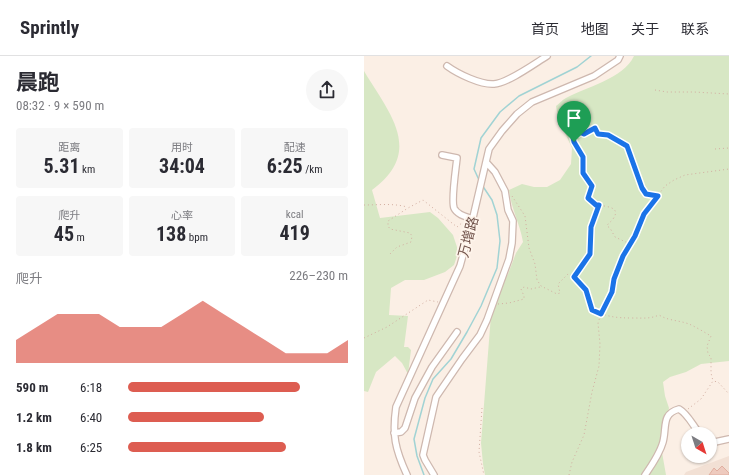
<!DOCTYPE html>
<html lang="zh">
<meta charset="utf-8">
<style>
:root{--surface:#fff;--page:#f7f7f7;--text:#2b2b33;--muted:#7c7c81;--line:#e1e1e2;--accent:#dd5d51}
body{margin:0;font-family:"Roboto Condensed","Noto Sans SC",sans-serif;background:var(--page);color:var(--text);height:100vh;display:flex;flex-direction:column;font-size:15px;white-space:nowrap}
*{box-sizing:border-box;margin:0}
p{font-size:13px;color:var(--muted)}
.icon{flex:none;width:22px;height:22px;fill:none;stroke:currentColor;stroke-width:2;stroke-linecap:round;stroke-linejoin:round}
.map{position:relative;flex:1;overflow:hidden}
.details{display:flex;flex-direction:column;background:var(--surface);width:364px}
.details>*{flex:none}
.needle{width:26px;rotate:141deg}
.tools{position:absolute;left:317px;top:371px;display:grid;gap:8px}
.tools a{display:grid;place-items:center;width:36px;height:36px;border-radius:50%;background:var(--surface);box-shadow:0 1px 3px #0004;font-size:20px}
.pin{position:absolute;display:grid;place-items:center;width:34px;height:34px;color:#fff;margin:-41px -17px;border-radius:50% 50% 50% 0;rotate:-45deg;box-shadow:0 0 4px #0007}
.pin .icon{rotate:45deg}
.round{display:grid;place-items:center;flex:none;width:42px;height:42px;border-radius:21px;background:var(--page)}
.headline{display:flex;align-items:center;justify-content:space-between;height:68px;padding:0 16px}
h1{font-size:22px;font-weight:700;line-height:30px}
.figures{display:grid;grid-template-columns:repeat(3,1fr);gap:6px;height:68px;padding:4px 16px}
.figures div{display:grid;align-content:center;border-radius:4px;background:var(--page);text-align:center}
.figures b{font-size:20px;font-weight:700}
.figures small{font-size:11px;font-weight:400}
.figures p{font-size:11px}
.chart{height:112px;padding:8px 16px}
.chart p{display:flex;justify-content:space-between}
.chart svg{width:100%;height:72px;margin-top:4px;fill:var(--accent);opacity:.7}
ul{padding:0 16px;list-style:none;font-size:13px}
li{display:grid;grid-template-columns:64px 48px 1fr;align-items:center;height:30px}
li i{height:10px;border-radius:5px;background:var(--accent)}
header{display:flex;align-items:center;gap:24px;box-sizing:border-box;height:56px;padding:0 20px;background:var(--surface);border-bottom:1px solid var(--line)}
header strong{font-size:19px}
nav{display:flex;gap:22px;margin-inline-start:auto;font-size:14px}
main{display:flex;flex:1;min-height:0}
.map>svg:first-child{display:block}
.residential{fill:#f2e0d4}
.green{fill:#d7e7c4}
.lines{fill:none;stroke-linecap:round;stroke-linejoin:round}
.stream{stroke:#a1d3d4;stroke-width:1.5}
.building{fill:#eecabe;stroke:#e0afa0}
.minor-casing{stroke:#ceb8af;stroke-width:8}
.path{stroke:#d3aea1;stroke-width:1;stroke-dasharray:1 3;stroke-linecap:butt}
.minor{stroke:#fff;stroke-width:5.5}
.route-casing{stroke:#fff;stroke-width:8}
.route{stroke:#1a73e8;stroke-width:5}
.labels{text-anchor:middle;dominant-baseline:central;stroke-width:3.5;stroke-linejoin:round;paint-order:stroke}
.street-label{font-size:14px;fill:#72544c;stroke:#fef4eb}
</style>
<header>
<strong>Sprintly</strong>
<nav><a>首页</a><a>地图</a><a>关于</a><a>联系</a></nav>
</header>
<main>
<section class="details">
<div class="headline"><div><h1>晨跑</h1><p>08:32 · 9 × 590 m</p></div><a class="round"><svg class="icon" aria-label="share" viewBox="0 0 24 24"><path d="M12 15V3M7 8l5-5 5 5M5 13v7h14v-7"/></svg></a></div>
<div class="figures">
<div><p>距离</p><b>5.31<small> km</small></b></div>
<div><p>用时</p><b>34:04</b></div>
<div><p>配速</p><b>6:25<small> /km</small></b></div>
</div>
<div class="figures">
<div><p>爬升</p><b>45<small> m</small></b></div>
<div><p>心率</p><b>138<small> bpm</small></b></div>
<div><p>kcal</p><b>419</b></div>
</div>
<div class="chart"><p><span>爬升</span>226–230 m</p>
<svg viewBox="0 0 160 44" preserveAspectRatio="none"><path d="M0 44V30L10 22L20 14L30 14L40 14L50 22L60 22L70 22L80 14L90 6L100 14L110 22L120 30L130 38L140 38L150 38L160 30V44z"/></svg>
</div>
<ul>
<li><b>590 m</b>6:18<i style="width:78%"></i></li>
<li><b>1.2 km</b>6:40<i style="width:62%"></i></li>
<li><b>1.8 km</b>6:25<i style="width:72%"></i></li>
</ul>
</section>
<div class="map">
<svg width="365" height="419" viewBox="0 0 365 419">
<rect width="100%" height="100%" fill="#fbefe5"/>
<path class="residential" d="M365,400V419H320L322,416Z"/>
<path class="green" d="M270,0H365V305L337,308L322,316L306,321L299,326L301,340L305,352L302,367L296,385L302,419H121L119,408L117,387L127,259L134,236L144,218L152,197L159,186C156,168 147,152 145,134L158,128L170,131H183L196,124L207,108L208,92L194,62L192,50C195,48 198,44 202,42C222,31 259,23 270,0Z
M0,15C25,57 61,95 8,134L16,162L66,156L74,162L89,179L93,191V200L90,209L81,216L60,224H41L27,232L25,259L44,260L40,291H44L47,294L44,318L38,307L31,300L12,316L4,336L0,335Z"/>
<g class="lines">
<path class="stream" d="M115,124L110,113L117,82L136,56L155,40L213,11L227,0
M60,419L53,400L50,383L61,342L69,323L87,303L103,276L117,250L133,212L136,185L133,159L128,144L118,129"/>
</g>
<path class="building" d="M358,410L365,417V419H345L350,412L353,415Z"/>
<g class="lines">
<defs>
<path id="minor" d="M83,10C94,18 117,29 130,28C144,27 170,8 183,0
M78,99L93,102C92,112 87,144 90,152C93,159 103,161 109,163
M30,377L37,376L41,372L51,342L68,311L93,276
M346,385L351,386L365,383
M43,419C31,393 28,379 32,351L96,210L107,170L125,93L138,75L153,58L168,46L230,20L254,4L256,0
M70,419L61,404L59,399L72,341L98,303L116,279L123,264L145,203L148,187L149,165L144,154L141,135L131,116L122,106
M281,419C288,409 296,397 299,386C303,371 297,358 315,353C324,358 329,370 336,378"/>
</defs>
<use href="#minor" class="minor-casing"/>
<path class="path" d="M291,34L303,36H330L365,38
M351,93L365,92
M148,140L161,160L165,192L171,208L173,224L177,230L193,238L196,237L194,228L204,218L210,221L226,198L227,171L235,149
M0,149C14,149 29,147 43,151
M266,188L251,181L246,172L243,170C244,167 247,166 249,163C259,149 237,151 232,148C229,147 226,144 224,142L228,130L219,117V101L210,86L208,77L214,78L216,77L221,78L231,72L234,78L244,79L263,90L278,131L282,138L293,140
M26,198L33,191L47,186L48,180L46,177L26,173L24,170V165L44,152L59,144L93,171L99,166
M210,221L222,234L228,254C244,261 252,262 269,262C279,262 286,263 295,259C305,265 314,264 325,268C332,271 340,276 347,280L343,290L344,298L347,301V317L349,325
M134,248L145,247L160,243V240L157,233L160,231L167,233L176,231
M0,282L23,271L64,244L74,246
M118,352L115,396L120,419
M324,353L337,343L349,325L354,326L365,338
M205,419L208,406L220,379L228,336L235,310L236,288L234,267L238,255L248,236L250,223L259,200L271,180L280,158L301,130L310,124L321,119L365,113"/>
<use href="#minor" class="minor"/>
</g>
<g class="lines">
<defs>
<path id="route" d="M231,72L234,78L244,79L263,90L278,132L282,138L294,140L280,158L271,180L259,200L250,223L248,236L237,258L228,254L222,234L210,221L226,198L227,171L235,149H232L224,142L228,130L219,117V101L210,86L208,77L214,78L216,76L220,78Z"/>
</defs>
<use href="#route" class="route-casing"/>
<use href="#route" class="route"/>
</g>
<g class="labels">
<g class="street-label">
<text transform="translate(104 181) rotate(-75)">万增路</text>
</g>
</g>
</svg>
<div class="tools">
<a><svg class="needle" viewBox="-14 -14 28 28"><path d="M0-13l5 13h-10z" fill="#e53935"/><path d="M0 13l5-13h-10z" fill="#7c7c81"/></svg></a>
</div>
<div class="pin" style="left:210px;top:86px;background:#1e9e55"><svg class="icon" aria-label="arrive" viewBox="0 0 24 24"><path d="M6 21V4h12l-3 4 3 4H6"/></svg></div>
</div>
</main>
